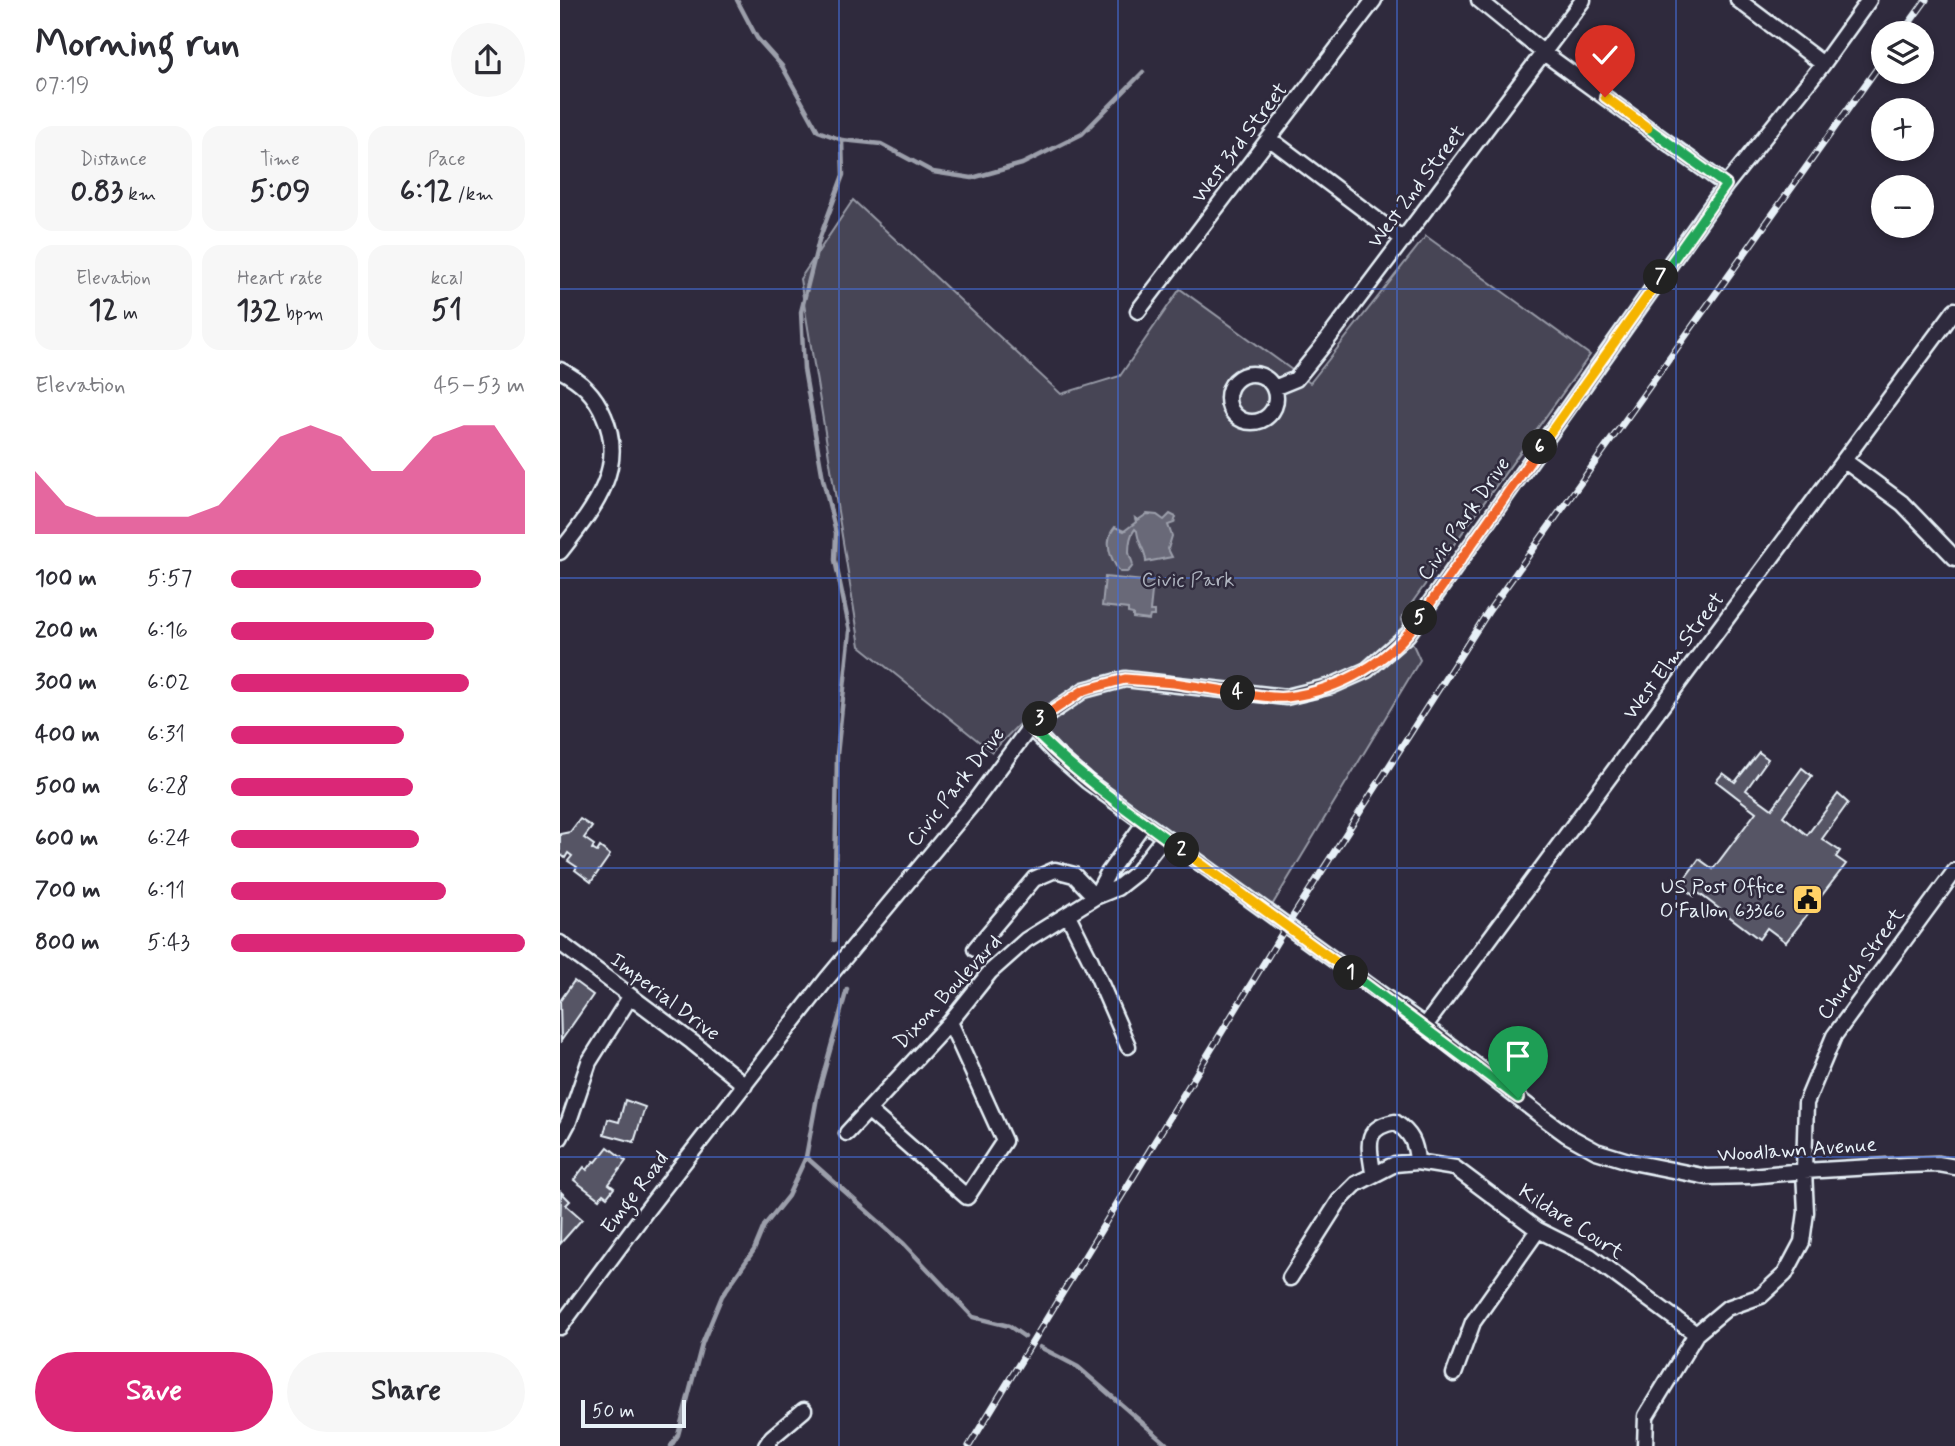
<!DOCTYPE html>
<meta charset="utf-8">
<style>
:root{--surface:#fff;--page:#f7f7f7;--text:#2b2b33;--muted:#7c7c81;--accent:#db2777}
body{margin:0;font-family:Mynerve,sans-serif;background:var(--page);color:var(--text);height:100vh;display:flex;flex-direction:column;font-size:26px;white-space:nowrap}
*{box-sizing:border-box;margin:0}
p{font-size:23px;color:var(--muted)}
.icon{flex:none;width:38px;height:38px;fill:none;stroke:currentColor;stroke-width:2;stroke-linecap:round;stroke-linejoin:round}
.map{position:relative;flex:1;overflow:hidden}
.sheet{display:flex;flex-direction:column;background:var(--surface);width:560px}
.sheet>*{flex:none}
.buttons{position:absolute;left:1311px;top:21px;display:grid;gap:14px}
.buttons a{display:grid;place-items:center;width:63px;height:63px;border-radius:50%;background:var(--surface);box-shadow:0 4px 10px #0003;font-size:35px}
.scale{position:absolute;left:21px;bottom:18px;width:105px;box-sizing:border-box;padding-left:7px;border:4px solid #e8f1f8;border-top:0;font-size:19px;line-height:24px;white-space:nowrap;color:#e8f1f8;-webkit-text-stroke:5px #2f2a3d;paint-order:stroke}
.pin{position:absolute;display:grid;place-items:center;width:60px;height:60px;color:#fff;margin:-72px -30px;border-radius:50% 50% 50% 0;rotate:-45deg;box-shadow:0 0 7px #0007}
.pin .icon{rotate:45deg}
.km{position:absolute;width:35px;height:35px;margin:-18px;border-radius:50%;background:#222;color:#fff;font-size:19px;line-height:35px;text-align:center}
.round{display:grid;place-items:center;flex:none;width:74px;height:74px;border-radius:37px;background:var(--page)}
.headline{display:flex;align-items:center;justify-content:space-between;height:119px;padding:0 35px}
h1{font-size:38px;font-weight:800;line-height:52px}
.figures{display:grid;grid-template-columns:repeat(3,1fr);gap:10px;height:119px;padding:7px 35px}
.figures div{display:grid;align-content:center;border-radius:18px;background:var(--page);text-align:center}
.figures b{font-size:30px;font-weight:800}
.figures small{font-size:19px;font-weight:400}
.figures p{font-size:19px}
.chart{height:196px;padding:14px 35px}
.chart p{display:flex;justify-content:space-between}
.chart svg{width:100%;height:126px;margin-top:7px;fill:var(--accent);opacity:.7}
.action{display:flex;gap:14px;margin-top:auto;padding:14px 35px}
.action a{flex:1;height:80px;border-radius:42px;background:var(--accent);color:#fff;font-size:28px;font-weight:800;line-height:80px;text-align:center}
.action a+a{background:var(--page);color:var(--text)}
ul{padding:0 35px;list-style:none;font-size:23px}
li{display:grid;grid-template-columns:112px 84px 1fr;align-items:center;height:52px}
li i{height:18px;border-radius:9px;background:var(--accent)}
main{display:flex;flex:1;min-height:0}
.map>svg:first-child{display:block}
.green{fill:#464455;stroke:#979aa6;stroke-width:2}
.water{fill:#696978;stroke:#9c9fab;stroke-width:2}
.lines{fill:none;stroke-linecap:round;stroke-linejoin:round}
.stream{stroke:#9c9fab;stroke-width:4.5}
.building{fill:#575565;stroke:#e8f1f8;stroke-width:2}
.minor-casing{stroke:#e8f1f8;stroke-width:19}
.minor{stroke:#2f2a3d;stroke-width:14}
.rail-casing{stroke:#e8f1f8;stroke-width:7}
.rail{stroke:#2f2a3d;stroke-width:4.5;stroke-dasharray:13;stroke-linecap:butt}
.split-1-casing{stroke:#fff;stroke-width:14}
.split-2-casing{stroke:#fff;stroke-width:14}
.split-3-casing{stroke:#fff;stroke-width:14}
.split-4-casing{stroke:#fff;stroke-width:14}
.split-5-casing{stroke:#fff;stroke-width:14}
.split-6-casing{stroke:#fff;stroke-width:14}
.split-7-casing{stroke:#fff;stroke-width:14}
.split-8-casing{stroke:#fff;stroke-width:14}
.split-9-casing{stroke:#fff;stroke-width:14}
.split-1{stroke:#22a559;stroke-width:9}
.split-2{stroke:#f5b400;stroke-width:9}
.split-3{stroke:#22a559;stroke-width:9}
.split-4{stroke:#f0652b;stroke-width:9}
.split-5{stroke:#f0652b;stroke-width:9}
.split-6{stroke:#f0652b;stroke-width:9}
.split-7{stroke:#f5b400;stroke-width:9}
.split-8{stroke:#22a559;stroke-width:9}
.split-9{stroke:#f5b400;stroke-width:9}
.grid{fill:none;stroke:#466fde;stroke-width:2;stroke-opacity:0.55}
.labels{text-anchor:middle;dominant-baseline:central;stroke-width:5;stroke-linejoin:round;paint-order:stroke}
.street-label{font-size:21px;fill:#e8f1f8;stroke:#2f2a3d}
.park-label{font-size:21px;fill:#afb4bf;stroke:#2f2a3d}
.poi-label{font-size:21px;fill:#e8f1f8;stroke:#2f2a3d;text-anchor:end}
</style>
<main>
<section class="sheet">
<div class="headline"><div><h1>Morning run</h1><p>07:19</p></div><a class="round"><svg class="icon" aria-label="share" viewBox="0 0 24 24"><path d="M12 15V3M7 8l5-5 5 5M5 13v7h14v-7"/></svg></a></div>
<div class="figures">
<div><p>Distance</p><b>0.83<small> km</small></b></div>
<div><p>Time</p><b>5:09</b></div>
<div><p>Pace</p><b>6:12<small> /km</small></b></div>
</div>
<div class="figures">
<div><p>Elevation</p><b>12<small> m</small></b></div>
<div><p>Heart rate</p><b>132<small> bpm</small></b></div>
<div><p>kcal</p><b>51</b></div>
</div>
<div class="chart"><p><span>Elevation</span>45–53 m</p>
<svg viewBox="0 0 160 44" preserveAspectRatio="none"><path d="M0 44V22L10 34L20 38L30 38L40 38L50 38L60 34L70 22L80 10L90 6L100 10L110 22L120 22L130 10L140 6L150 6L160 22V44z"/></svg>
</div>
<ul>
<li><b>100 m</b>5:57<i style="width:85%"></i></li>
<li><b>200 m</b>6:16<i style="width:69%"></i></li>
<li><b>300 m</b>6:02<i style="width:81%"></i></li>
<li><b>400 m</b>6:31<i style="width:59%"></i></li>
<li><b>500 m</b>6:28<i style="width:62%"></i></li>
<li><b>600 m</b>6:24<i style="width:64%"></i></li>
<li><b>700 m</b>6:11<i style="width:73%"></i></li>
<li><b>800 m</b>5:43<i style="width:100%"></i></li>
</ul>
<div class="action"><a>Save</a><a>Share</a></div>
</section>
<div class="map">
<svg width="1395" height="1446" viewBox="0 0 1395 1446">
<rect width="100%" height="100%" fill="#2f2a3d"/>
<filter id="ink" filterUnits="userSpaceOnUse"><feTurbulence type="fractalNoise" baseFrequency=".0143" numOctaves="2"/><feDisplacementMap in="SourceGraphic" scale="14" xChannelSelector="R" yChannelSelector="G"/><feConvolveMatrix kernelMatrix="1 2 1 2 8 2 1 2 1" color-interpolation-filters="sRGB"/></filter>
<g filter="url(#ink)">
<path class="green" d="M293,200L501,394L560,376L620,289L750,383L866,236L1030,355L841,618L860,660L708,912L495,753L463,720L432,752L300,646L240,279Z"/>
<path class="water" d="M587,514L597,515L604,520L610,514L616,517L614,523L608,525L612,536L608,549L612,557L586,562C586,550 578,544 577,531L575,529C570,535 569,545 569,552C570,562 578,563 567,572H560C550,559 543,540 555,527L564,531L576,522L575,518L578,520Z
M545,577L593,582L590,611H594V616H590L589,620L573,618V614L568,613V609L542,606Z"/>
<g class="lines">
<path class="stream" d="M177,0L197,38L222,66L258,131L282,140L321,144L373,172L412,178L462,164L522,134L583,72
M274,940L277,755L290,631L275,560L276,533L263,479L244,369L241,312L259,240L283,175L282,140
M246,1157L344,1244L413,1317L449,1326L465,1337
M480,1347L518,1367L609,1446
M111,1446L118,1435L142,1344L162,1296L194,1250L204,1226L228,1196L246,1157L257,1097L287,989"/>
</g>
<path class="building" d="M1199,752L1208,759L1186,790L1212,809L1242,768L1252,776L1223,816L1247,835L1278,794L1288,803L1262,839L1280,851L1276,857L1286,864L1226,942L1207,928L1199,939L1137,892L1134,896L1120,885L1139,859L1153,869L1196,812L1156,781L1163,773L1175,782Z
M20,819L32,827L24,838L34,845L32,849L37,852L40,847L50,855L31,882L15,870L17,867L8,861L12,856L8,853L5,858L0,854V834L10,832Z
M14,981L33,995L1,1041L0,1001Z
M65,1100L85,1107L74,1142L44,1134L48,1119L59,1122Z
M48,1147L66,1161L49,1184L54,1188L47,1197L43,1194L39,1199L14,1180L24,1167L27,1170L34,1161L36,1162Z
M1,1192L10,1201L6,1205L22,1219L0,1244Z"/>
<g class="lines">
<defs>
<path id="minor" d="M919,0L984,53L1166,185
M1178,0L1263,64
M710,139L844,240
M578,311L814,0
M0,370C21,381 35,394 44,416C68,469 31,512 0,552
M668 398a24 24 0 1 1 48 0a24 24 0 1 1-48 0Z
M714,388L736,379L762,347L1023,0
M1285,461L1342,503L1395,558
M470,727L495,753L527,781L865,1026L981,1116L1007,1135L1036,1151L1072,1162L1147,1177L1190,1176L1244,1171L1346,1165L1378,1164L1395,1167
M535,897L548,873L585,822
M508,915L531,961L568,1046
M0,943L132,1042L185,1085
M415,949L474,879L495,870L514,875L535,897
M865,1026L1395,310
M308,1110L407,1197L444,1141L390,1022
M287,1133L390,1022L430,972L466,940L535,897L557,888L576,873L604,837
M0,1138L9,1121L29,1062L70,997
M813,1173C810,1148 801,1128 835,1122C851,1133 856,1143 857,1162
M730,1278L779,1201L796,1184L835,1164L857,1162L895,1168L978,1230L1030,1256L1136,1334
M0,1327L86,1211L266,980L415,801L470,727L524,690L565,679L726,697L771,686L807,670L848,634L1166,185L1263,64L1309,0
M894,1374L913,1322L978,1230
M206,1446L212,1437L244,1410
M1085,1446L1086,1416L1136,1334L1167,1308L1201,1296L1225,1274L1242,1242L1246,1212L1244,1171L1246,1103L1274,1036L1395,871"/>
</defs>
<use href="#minor" class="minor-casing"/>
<use href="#minor" class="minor"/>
<defs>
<path id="rail" d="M1342,33L1366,0
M409,1446L721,935L928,612L1323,60"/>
</defs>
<use href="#rail" class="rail-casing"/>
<use href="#rail" class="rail"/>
</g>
</g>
<g class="lines" filter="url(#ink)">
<defs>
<path id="split-1" d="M791,973L958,1098"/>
<path id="split-2" d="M622,850L791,973"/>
<path id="split-3" d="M480,719L470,727C515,774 569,811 622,850"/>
<path id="split-4" d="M480,719L524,690L565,679L614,683L678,693"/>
<path id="split-5" d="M678,693C693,694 712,699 727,697C781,690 829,662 860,618"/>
<path id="split-6" d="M860,618L980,447"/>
<path id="split-7" d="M980,447L1101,277"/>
<path id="split-8" d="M1088,128L1166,185L1101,277"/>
<path id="split-9" d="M1045,97L1088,128"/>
</defs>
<use href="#split-1" class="split-1-casing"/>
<use href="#split-2" class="split-2-casing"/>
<use href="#split-3" class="split-3-casing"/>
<use href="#split-4" class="split-4-casing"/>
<use href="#split-5" class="split-5-casing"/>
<use href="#split-6" class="split-6-casing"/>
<use href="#split-7" class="split-7-casing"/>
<use href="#split-8" class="split-8-casing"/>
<use href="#split-9" class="split-9-casing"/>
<use href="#split-1" class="split-1"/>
<use href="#split-2" class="split-2"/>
<use href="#split-3" class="split-3"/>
<use href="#split-4" class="split-4"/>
<use href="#split-5" class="split-5"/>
<use href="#split-6" class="split-6"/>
<use href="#split-7" class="split-7"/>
<use href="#split-8" class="split-8"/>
<use href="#split-9" class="split-9"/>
</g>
<path class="grid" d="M279,0V1446M558,0V1446M837,0V1446M1116,0V1446M0,289H1395M0,578H1395M0,868H1395M0,1157H1395"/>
<defs>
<symbol id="civic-square" viewBox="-11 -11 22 22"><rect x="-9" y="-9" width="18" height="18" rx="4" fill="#ffd166" stroke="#2f2a3d"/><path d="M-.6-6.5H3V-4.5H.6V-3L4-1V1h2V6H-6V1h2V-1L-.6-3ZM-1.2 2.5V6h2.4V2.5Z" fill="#111"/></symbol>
</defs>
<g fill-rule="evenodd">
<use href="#civic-square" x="1230" y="882" width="35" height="35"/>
</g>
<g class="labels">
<g class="street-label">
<text transform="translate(680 143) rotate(-53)">West 3rd Street</text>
<text transform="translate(857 187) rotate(-53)">West 2nd Street</text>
<text transform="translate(904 519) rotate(-55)">Civic Park Drive</text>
<text transform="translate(1114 656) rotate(-53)">West Elm Street</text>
<text transform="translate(396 787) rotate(-52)">Civic Park Drive</text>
<text transform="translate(1301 964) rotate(-54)">Church Street</text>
<text transform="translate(388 992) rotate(-47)">Dixon Boulevard</text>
<text transform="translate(105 997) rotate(37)">Imperial Drive</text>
<text transform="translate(1237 1150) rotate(-4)">Woodlawn Avenue</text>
<text transform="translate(75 1193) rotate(-53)">Emge Road</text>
<text transform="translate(1011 1222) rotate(33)">Kildare Court</text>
</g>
<g class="park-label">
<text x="628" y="580">Civic Park</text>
</g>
<g class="poi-label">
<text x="1225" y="887">US Post Office<tspan x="1225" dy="24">O'Fallon 63366</tspan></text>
</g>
</g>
</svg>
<div class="buttons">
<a><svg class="icon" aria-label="layers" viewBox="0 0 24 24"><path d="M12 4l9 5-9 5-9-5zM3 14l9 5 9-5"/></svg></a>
<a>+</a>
<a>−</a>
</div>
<div class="scale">50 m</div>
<div class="pin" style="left:958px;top:1098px;background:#1e9e55"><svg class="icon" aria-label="arrive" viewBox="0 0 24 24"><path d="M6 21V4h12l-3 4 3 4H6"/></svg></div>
<div class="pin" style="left:1045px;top:97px;background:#d93025"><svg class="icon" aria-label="check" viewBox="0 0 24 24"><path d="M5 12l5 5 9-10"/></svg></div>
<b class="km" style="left:791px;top:973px">1</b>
<b class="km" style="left:622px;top:850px">2</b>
<b class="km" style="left:480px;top:719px">3</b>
<b class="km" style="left:678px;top:693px">4</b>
<b class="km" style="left:860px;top:618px">5</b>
<b class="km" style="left:980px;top:447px">6</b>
<b class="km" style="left:1101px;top:277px">7</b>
</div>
</main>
